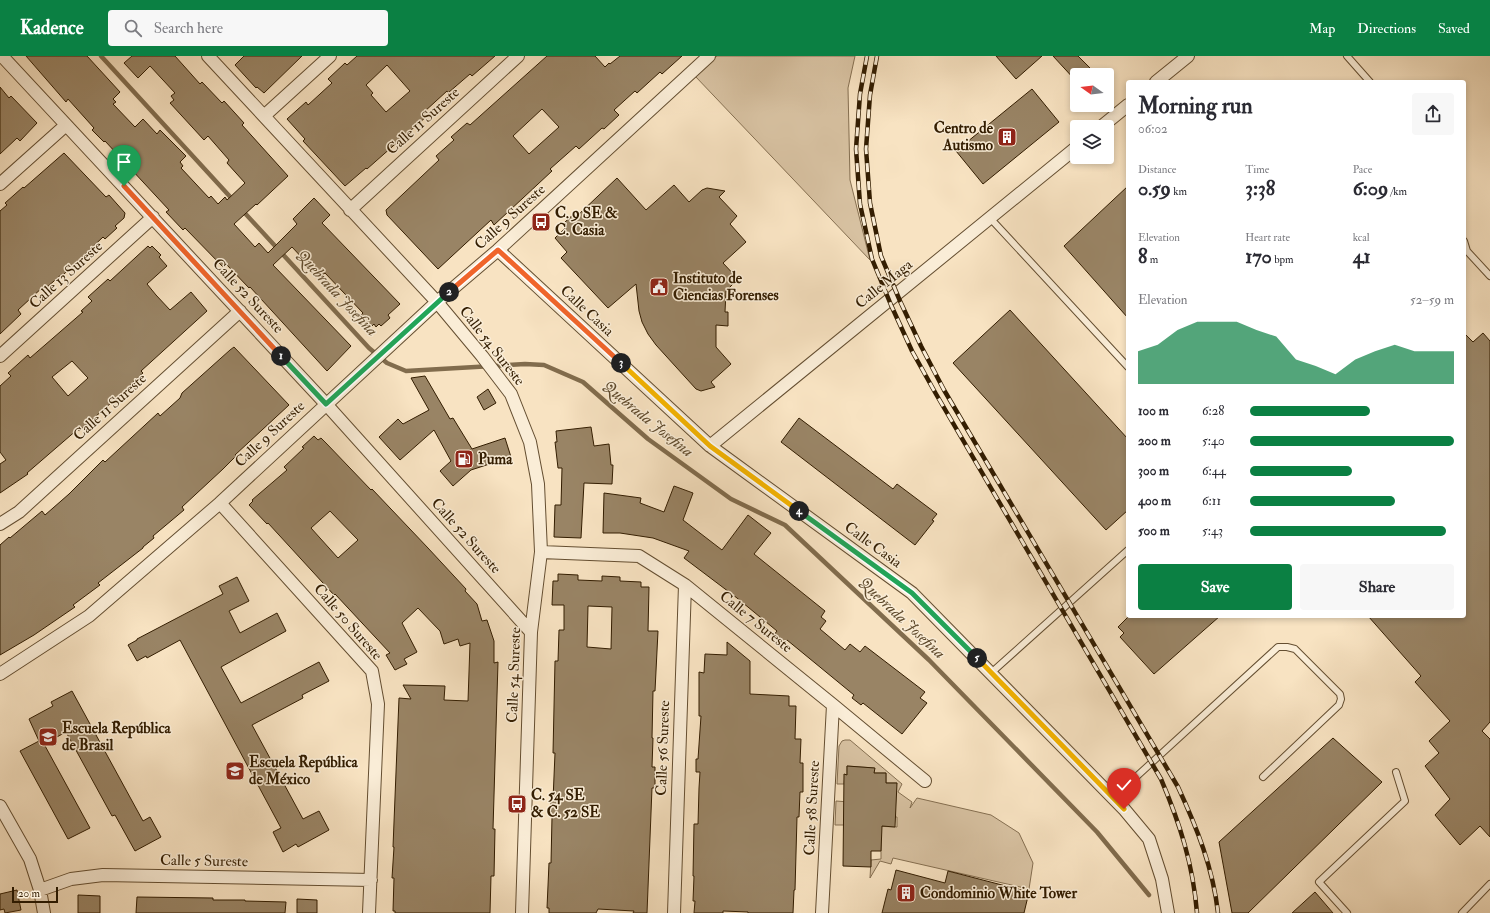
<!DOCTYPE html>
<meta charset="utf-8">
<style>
:root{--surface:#fff;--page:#f7f7f7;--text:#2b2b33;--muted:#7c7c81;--accent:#0b8043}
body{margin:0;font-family:"IM FELL Double Pica",serif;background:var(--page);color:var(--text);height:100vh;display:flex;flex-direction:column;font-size:15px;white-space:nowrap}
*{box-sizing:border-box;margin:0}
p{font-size:13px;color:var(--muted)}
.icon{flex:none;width:22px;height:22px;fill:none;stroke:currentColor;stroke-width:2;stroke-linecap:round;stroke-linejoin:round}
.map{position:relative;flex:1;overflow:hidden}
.side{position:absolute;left:1126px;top:24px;width:340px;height:538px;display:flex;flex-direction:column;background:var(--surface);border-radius:4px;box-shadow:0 2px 6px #0003}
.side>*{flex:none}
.needle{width:26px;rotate:284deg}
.tools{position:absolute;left:1070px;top:12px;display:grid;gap:8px}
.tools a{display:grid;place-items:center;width:44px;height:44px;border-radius:4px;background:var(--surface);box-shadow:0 2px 6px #0003;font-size:20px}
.scale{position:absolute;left:12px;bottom:10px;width:46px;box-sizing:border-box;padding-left:4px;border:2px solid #331d01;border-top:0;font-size:11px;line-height:14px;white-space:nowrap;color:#331d01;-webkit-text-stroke:3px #faedd7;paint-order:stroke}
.pin{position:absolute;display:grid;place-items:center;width:34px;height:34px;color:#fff;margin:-41px -17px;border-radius:50% 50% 50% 0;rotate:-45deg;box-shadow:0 0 4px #0007}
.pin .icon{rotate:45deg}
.km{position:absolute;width:20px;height:20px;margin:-10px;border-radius:50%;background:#222;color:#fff;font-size:11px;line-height:20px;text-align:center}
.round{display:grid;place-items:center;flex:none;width:42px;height:42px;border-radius:4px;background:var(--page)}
.headline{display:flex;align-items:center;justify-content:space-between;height:68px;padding:0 12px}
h1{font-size:22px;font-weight:800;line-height:30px}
.figures{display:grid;grid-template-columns:repeat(3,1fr);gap:6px;height:68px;padding:4px 12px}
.figures div{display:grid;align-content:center}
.figures b{font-size:20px;font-weight:800}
.figures small{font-size:11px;font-weight:400}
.figures p{font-size:11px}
.chart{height:112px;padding:8px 12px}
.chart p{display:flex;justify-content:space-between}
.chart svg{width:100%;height:72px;margin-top:4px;fill:var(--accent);opacity:.7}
.button{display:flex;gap:8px;margin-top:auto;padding:8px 12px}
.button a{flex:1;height:46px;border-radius:4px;background:var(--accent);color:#fff;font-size:16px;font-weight:800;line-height:46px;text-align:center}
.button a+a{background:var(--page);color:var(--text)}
ul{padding:0 12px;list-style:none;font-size:13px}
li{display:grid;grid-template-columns:64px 48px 1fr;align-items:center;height:30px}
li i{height:10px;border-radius:5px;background:var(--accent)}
header{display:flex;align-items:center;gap:24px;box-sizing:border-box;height:56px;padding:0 20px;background:var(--accent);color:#fff}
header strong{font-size:19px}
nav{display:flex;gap:22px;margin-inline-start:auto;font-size:14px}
.search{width:280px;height:36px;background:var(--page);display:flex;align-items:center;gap:10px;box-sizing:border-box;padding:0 14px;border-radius:4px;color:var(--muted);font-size:15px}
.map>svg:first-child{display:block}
.green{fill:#d7c1a1;stroke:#856f51}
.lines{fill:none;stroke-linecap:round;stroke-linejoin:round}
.stream{stroke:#816c4d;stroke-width:4.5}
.building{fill:#998465;stroke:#331d01;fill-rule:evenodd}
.lane-casing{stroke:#644e31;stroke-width:8}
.street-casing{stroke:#644e31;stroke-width:14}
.lane{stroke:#faedd7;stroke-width:6}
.street{stroke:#faedd7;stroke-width:12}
.rail-casing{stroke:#331d01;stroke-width:4.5}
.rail{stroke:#faedd7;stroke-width:3;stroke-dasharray:9;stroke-linecap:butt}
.split-1-casing{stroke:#fff;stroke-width:8}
.split-2-casing{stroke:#fff;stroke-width:8}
.split-3-casing{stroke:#fff;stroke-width:8}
.split-4-casing{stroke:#fff;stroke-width:8}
.split-5-casing{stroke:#fff;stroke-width:8}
.split-6-casing{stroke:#fff;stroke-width:8}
.split-1{stroke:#f0652b;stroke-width:5}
.split-2{stroke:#22a559;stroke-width:5}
.split-3{stroke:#f0652b;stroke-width:5}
.split-4{stroke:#f5b400;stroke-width:5}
.split-5{stroke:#22a559;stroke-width:5}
.split-6{stroke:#f5b400;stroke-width:5}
.labels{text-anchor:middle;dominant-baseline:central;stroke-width:3;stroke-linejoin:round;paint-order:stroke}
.street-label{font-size:15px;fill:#331d01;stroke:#faedd7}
.poi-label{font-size:15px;font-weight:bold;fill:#331d01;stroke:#faedd7;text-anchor:start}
.water-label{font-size:16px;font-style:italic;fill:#604b2d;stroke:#faedd7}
</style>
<header>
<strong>Kadence</strong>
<div class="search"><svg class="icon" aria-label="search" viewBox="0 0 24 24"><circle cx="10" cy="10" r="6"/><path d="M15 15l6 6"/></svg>Search here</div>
<nav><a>Map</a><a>Directions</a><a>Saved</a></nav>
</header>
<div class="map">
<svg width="1490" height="857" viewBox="0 0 1490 857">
<rect width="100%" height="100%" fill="#f8e3c2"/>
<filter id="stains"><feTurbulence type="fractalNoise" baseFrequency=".005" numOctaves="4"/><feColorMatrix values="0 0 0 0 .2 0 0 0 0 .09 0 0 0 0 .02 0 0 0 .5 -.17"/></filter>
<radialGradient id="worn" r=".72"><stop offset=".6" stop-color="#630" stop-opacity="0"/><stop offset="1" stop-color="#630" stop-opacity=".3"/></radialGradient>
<path class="green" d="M717,0H855L848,32L850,124L870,204L695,20Z
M845,684H850L902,728L898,736L912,746L910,752L917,742L991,759L1019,777L1033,807L1029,833L893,802L891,808L880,805L870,822L871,804L881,803V784L873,770L897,771V761H882L897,727H886V717H874V712L847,710V719H845L844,728H837L839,690L842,685Z
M836,745L849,746L844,769H835Z"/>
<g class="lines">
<path class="stream" d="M101,0L234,145
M242,154L369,292L387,307L406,315L525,308L544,309L583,326L648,383L731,443L785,469L929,604L1097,776L1149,839"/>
</g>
<path class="building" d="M26,0H87L120,36L113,43L116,46L113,48L135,71L143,63L157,78L160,74L186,100L180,106L183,110L181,112L209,142L211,140L218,148L225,141L227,144L245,127L227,107L229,104L208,80L204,84L170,47L174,44L171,40L175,37L150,10L138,22L124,7L132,0H175L200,28L202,26L222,47L224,45L244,67L242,69L288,120L257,149L256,148L234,168L255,191L259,187L268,197L297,168L293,163L314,142L330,159L322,167L400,248L388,259L390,262L381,270L379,268L376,271L374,268L368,274L357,263L363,257L325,217L320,221L292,191L273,209L351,290L327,315L250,231L249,232L226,208L223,211L185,172L183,174L166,156L169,154L105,85L104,86L92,74L94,72L68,43L66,46Z
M244,0H302L264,37L257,31L256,32L235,9Z
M357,0H495L472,20L470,18L448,37L447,35L424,56L427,60L367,113L366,112L345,130L303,85L305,83L287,63L306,46L308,49L332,27L328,23L345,7L347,9ZM387,9L410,35L386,56L371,39L373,37L366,29Z
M547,0H595L605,11L609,7L610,8L620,0H682L662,18L660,16L637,37L635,35L614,54L619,59L604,73L602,72L579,93L576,90L550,113L552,115L494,169L491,164L438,213L387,159L386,154L439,104L436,100L454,84L451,81L467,67L470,69ZM542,53L559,71L529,98L513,80Z
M996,0H1042L1016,23Z
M1053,0H1078L1090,12L1082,19H1077L1076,25Z
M0,31L9,42L11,40L37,67L20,85L17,82L0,98Z
M1032,33L1059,66L983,128L956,95Z
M64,97L106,141L109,139L125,157L124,162L115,170L117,172L105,183L103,181L63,219L62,218L46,232L44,230L18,254L21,258L0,278V155L7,149L5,147L23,131L24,132Z
M617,122L646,154L674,129L689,146L702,134L707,132L725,135L719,141L737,160L730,168L746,186L723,207L738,223L726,235L725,256H728V270L716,269V291L731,308L711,326L715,331L701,335L696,333L656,289L648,278L642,266L639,255L636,228L608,252L561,202L567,196L555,182L567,170L564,167L576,156L578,159Z
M1128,130V262L1064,190Z
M148,190L150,192L152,190L161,199L159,201L167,210L147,228L156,239L170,254L191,236L207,255L141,315L143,317L130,329L132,331L113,349L111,347L79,375L78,373L27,417L28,418L0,437V408L6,404L0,396V330L11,320L8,317L28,299L30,302L83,256L81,255L92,245L88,241L108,223L110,225ZM72,305L88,322L68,340L52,321Z
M1010,254L1128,383V454L1106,474L953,307Z
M1464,277L1473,286L1483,277L1490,285V666L1482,675L1490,683V781L1480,770L1460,789L1435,759L1450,743L1425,710L1439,697L1429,685L1450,665L1415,626L1421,620L1368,560H1464Z
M234,291L289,349L235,399L236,400L223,413L182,451L184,454L153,480L154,482L143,491V492L98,527L100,529L73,549L75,551L34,579L0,599V489L9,481L10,482L42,455L45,459L69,438L103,404L105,406L158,357L160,360L180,342L182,337L230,294Z
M425,320L450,363L453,362L472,393L505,382L511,401L471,414L453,430L440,415L451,405L434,374L400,404L379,381L398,363L403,368L429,354L411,322Z
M488,333L496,347L484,354L477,341Z
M799,362L893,433L897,428L937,458L932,464L934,465L915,489L781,386Z
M591,371L594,390L609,388L611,409H613L612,428L584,427L581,482L554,481L555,449H561L562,412H558L555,386H557L556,375Z
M314,380L318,384L321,382L326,387L371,434L372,433L428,492L466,533L465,535L477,548L482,565L487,564L494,585V607L498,606L493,773H495L494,820H491L490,857H395V855H393L394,822H392L394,791H393L399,642L411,643L403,629L445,630L444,644L468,645L470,587L460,590L458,583L444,588L440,575L418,552L402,567L417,596L404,603L407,608L395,614L386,599L390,597L335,538L334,539L268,467L267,468L249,449L253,445L252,444L287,414L284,411L304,392L302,391ZM330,455L358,484L338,502L311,472Z
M674,430L693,437L683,464L722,494L748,459L771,477L754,498L825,555L821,561L826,565L820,573L845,594L850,588L860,596L865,590L925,636L920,642L927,647L902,678L863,647L861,649L852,642L854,639L787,584L784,589L773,580L777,575L737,542L684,502L689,495L653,482L620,477H603L604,437L641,442L640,447L664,456Z
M558,518L578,519V524L602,525V520L620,521V525L641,526V531H649L648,575H658L655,635H653L652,682H653L652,711H655V732H652L647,857H633L634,855L598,853L596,857H549V852H547L549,807H551L552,761H551V744H553L555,697H553L555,605H558L559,574H564V549H552L553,525H558ZM588,550L612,551L611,593L587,591Z
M237,521L249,545L229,555L240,577L277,557L286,575L221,611L241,647L319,606L329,625L302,639L303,642L252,669L303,763L319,755L329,774L298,791L296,788L283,796L273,776L281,772L180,584L147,602L146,600L137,605L128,589L137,584V583L223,538L219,530Z
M1129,560H1220L1154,618L1120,581L1124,577L1118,571Z
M727,586L750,605V638L789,640V650H796L795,683H801L800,707H803V736H800L799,761H797L795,834H794L793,857H748V856L723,855V857H694L695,845H693L694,820H693L694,768H698L699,732L700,716H696V703H698L701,660H699V616L704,617L705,598L727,599Z
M72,635L143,765L150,761L161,781L135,795L115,759L112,760L66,676L44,688L90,772L68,783L20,695L39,685L29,663L53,650L51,646Z
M1333,682L1382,726L1248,857H1232L1219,786Z
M847,710L875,712L874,717H886V727H897L895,771L882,770L881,795H871V811L843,810L844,718L847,719Z
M896,814L945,827L948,815L1029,836L1024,857H882L888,833L891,834Z
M17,834L21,854L5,857L4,853L0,854V838Z
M1315,836L1333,857H1292Z
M78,839L100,840V857H78Z
M137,841L213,842V844H245V845L286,846L285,857H136Z
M297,843L317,844V857H297Z"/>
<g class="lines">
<defs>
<path id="lane" d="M1347,0L1370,26
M990,162L1128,311
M1464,185L1467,195L1490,220
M991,617L1128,494
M1113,742L1278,591H1287L1295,593L1340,638L1341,643L1339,649L1263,721
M1347,857L1319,826L1405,745L1396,716
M1462,857L1490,828"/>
<path id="street" d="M2,0L326,348L531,576
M208,0L437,246L482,300L511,338L530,386L538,428L541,496L531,576L522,857
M1156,26L1188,0
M264,60L330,0
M1101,71L1128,49
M0,128L66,69
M350,154L518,0
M498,194L710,390L912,537L1124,753L1149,783L1162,823L1168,857
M0,300L153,161
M710,390L1077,91
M220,447L372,615L378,648L369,857
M0,468L19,456L240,255
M541,496L639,500L685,529L833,649L925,725
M0,618L89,560L220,447L437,246L498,194L709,0
M0,750L30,803L40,834L44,857
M40,834L71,823L103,819L371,824
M674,857L685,529
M822,857L833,649"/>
</defs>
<use href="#lane" class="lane-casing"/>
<use href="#street" class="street-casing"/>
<use href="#lane" class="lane"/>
<use href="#street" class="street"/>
<defs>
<path id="rail" d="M867,0L860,38L856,93L860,148L872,203L891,249L912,295L936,338L1161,723C1180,768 1193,808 1197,857
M877,0L870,39L866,93L870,147L881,200L900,245L921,290L944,334L1178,731C1197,772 1213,812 1218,857"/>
</defs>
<use href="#rail" class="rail-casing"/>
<use href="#rail" class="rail"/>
</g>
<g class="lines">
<defs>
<path id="split-1" d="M124,130L281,300"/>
<path id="split-2" d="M281,300L326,348L449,236"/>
<path id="split-3" d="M449,236L498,194L621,307"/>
<path id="split-4" d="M621,307L710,390L799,455"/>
<path id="split-5" d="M799,455L912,537L977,602"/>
<path id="split-6" d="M977,602L1124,753"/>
</defs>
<use href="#split-1" class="split-1-casing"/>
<use href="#split-2" class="split-2-casing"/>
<use href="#split-3" class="split-3-casing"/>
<use href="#split-4" class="split-4-casing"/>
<use href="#split-5" class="split-5-casing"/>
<use href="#split-6" class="split-6-casing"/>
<use href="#split-1" class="split-1"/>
<use href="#split-2" class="split-2"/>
<use href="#split-3" class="split-3"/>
<use href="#split-4" class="split-4"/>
<use href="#split-5" class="split-5"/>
<use href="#split-6" class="split-6"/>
</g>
<defs>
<symbol id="building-square" viewBox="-11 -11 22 22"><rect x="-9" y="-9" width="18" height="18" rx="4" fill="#8f2418" stroke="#faedd7"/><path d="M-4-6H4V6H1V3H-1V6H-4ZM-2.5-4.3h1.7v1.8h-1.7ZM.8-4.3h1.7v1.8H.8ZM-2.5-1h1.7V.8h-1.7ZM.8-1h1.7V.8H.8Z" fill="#fff"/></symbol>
<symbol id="bus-square" viewBox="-11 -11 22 22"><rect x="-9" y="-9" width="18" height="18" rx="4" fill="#8f2418" stroke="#faedd7"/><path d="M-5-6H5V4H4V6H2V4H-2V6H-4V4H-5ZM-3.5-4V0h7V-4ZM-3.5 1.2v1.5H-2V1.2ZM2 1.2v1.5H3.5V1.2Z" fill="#fff"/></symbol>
<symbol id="civic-square" viewBox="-11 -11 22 22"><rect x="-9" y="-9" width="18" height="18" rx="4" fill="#8f2418" stroke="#faedd7"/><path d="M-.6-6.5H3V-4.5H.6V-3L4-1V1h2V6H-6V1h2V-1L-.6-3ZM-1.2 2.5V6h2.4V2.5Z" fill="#fff"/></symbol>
<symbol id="fuel-square" viewBox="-11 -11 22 22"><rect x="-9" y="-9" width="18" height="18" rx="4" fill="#8f2418" stroke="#faedd7"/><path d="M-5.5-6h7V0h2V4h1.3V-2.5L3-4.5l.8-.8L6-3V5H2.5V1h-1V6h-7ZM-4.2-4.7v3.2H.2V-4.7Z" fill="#fff"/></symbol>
<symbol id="school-square" viewBox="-11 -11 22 22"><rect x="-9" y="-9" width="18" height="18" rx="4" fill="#8f2418" stroke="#faedd7"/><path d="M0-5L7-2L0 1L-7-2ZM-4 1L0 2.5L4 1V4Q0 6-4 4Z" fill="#fff"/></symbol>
</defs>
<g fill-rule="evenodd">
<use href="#building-square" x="996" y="70" width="22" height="22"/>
<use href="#bus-square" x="530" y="155" width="22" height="22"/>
<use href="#civic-square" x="648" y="220" width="22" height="22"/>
<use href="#fuel-square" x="453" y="392" width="22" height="22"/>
<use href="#school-square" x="37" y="670" width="22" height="22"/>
<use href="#school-square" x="224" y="704" width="22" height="22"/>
<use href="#bus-square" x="506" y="737" width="22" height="22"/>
<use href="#building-square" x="895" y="826" width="22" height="22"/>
</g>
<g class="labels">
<g class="street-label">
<text transform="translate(423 65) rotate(-42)">Calle 11 Sureste</text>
<text transform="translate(510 161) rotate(-42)">Calle 9 Sureste</text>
<text transform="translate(66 219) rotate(-42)">Calle 13 Sureste</text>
<text transform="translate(884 228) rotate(-39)">Calle Maga</text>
<text transform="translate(248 240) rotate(47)">Calle 52 Sureste</text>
<text transform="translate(587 255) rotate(43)">Calle Casia</text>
<text transform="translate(492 290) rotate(52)">Calle 54 Sureste</text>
<text transform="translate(110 351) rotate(-42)">Calle 11 Sureste</text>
<text transform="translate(270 378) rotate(-43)">Calle 9 Sureste</text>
<text transform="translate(466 480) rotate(48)">Calle 52 Sureste</text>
<text transform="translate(873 489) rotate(36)">Calle Casia</text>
<text transform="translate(348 566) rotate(49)">Calle 50 Sureste</text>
<text transform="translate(756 566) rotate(39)">Calle 7 Sureste</text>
<text transform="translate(514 619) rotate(-88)">Calle 54 Sureste</text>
<text transform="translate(663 692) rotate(-88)">Calle 56 Sureste</text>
<text transform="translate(812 752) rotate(-87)">Calle 58 Sureste</text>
<text transform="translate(204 805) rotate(1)">Calle 5 Sureste</text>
</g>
<g class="poi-label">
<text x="993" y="72" text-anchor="end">Centro de<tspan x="993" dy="17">Autismo</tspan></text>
<text x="555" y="157">C. 9 SE &amp;<tspan x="555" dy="17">C. Casia</tspan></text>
<text x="673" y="222">Instituto de<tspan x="673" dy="17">Ciencias Forenses</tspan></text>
<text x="478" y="403">Puma</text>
<text x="62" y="672">Escuela República<tspan x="62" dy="17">de Brasil</tspan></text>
<text x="249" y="706">Escuela República<tspan x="249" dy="17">de México</tspan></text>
<text x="531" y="739">C. 54 SE<tspan x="531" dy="17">&amp; C. 52 SE</tspan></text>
<text x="920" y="837">Condominio White Tower</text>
</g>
<g class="water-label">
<text transform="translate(337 237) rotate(47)">Quebrada Josefina</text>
<text transform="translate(648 363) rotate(39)">Quebrada Josefina</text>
<text transform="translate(902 562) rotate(43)">Quebrada Josefina</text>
</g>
</g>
<rect width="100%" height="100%" filter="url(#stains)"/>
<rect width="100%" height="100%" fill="url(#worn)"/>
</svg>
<div class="tools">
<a><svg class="needle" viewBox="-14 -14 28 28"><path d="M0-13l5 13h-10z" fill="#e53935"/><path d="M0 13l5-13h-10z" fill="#7c7c81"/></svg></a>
<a><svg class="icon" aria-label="layers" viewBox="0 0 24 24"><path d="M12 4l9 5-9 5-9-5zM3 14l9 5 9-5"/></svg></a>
</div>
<div class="scale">20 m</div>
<div class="pin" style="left:124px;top:130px;background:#1e9e55"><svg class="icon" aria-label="arrive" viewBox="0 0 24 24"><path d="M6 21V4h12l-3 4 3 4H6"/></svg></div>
<div class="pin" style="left:1124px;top:753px;background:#d93025"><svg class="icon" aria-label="check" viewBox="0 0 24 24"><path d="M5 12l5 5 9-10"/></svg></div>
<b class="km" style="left:281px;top:300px">1</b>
<b class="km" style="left:449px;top:236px">2</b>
<b class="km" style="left:621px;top:307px">3</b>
<b class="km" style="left:799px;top:455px">4</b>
<b class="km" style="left:977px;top:602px">5</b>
<section class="side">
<div class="headline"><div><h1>Morning run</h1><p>06:02</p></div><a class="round"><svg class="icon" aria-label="share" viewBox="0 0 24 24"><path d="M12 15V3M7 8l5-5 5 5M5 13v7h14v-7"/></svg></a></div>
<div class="figures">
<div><p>Distance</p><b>0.59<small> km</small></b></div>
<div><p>Time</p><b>3:38</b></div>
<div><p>Pace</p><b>6:09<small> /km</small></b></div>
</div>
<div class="figures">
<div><p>Elevation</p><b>8<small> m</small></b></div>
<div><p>Heart rate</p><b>170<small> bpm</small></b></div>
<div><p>kcal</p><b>41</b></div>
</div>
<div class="chart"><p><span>Elevation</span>52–59 m</p>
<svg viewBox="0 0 160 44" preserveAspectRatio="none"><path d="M0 44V24L10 20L20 11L30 6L40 6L50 6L60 11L70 15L80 29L90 33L100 38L110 29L120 24L130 20L140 24L150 24L160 24V44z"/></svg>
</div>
<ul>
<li><b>100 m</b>6:28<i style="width:59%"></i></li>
<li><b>200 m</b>5:40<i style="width:100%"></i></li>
<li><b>300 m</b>6:44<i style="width:50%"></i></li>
<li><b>400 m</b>6:11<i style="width:71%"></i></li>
<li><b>500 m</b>5:43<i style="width:96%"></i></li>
</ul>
<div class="button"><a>Save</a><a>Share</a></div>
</section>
</div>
